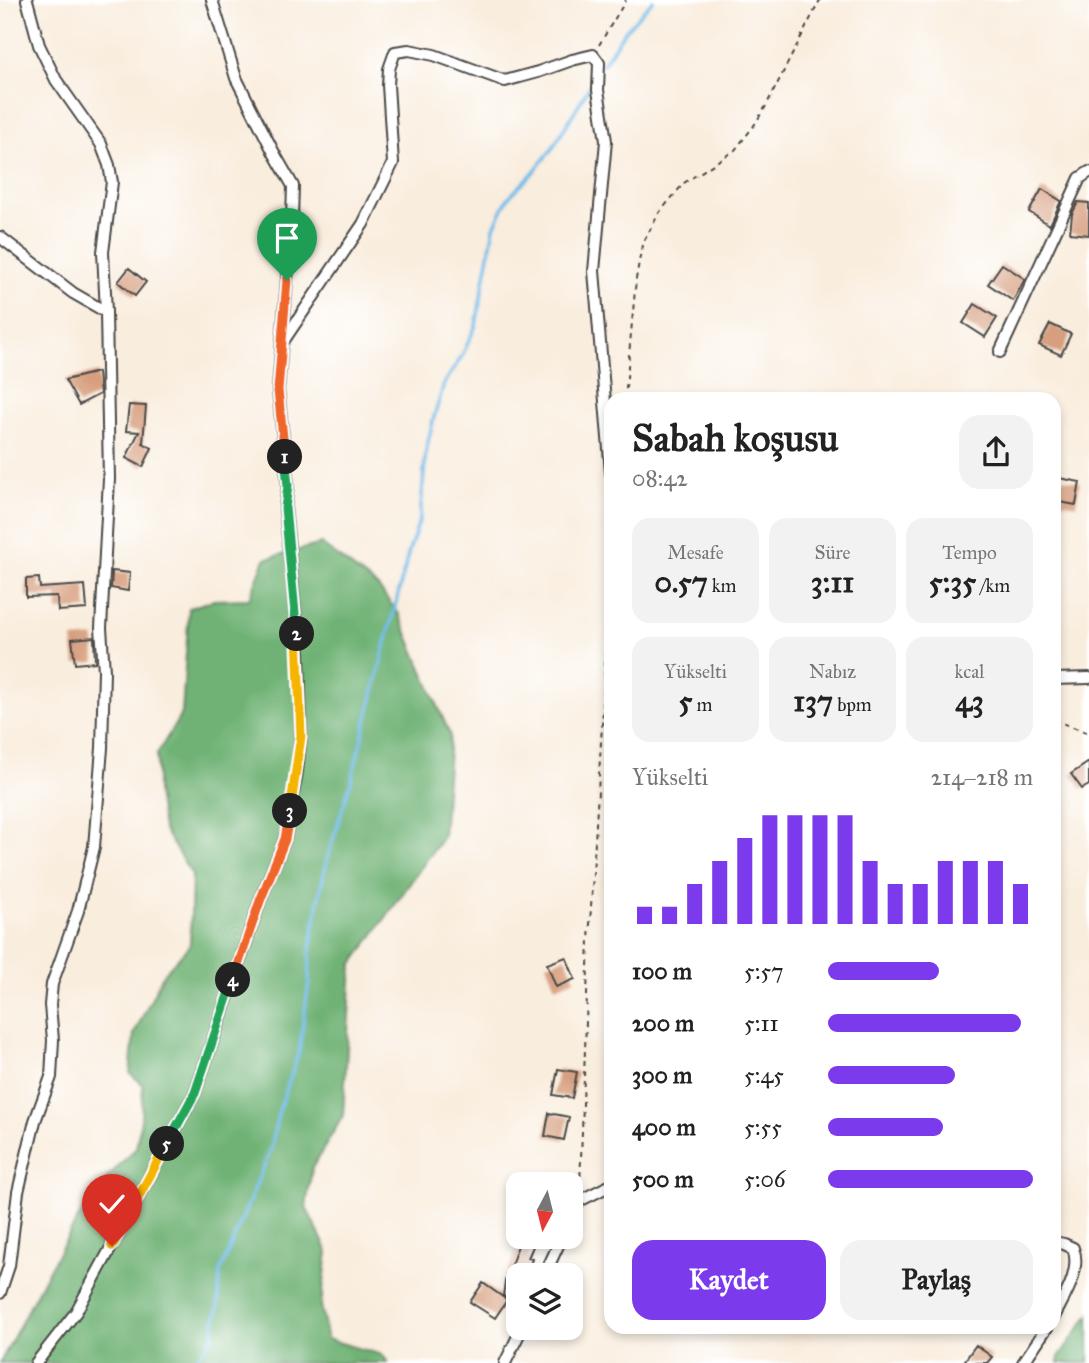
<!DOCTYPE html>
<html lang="tr">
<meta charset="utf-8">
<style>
:root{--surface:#fff;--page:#f2f2f2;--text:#222;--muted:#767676;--accent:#7c3aed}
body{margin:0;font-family:"IM FELL Great Primer",serif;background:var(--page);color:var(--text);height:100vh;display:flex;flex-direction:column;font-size:26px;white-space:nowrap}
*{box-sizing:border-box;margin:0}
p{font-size:23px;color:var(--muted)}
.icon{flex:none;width:38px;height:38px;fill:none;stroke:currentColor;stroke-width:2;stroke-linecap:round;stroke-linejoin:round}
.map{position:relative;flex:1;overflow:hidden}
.drawer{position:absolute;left:604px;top:392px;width:457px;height:942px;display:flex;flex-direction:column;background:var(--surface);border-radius:21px;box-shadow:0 4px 10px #0003}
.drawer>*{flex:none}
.needle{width:46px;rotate:187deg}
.controls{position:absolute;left:506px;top:1172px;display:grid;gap:14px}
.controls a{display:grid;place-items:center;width:77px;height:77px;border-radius:14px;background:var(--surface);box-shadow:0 4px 10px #0003;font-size:35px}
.pin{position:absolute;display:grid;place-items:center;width:60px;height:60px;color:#fff;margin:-72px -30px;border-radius:50% 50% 50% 0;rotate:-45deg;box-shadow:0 0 7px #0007}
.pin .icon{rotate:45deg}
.km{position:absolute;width:35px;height:35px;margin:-18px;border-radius:50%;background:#222;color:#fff;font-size:19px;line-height:35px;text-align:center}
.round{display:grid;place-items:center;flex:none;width:74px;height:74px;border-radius:21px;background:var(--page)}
.overview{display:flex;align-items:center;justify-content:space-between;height:119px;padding:0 28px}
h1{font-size:38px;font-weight:700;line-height:52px}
.metrics{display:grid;grid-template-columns:repeat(3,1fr);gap:10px;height:119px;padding:7px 28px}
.metrics div{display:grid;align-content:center;border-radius:18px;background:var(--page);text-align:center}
.metrics b{font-size:30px;font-weight:700}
.metrics small{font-size:19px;font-weight:400}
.metrics p{font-size:19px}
.chart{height:196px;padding:14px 28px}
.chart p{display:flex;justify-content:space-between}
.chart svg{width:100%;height:126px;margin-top:7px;stroke:var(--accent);stroke-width:6}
.action{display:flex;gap:14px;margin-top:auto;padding:14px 28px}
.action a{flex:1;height:80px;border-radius:21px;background:var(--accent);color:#fff;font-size:28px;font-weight:700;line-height:80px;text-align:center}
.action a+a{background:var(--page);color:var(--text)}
ul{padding:0 28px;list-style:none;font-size:23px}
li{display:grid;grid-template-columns:112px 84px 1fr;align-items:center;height:52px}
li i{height:18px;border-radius:9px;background:var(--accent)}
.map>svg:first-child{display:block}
.forest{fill:#70b274;stroke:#4e6e50;stroke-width:2}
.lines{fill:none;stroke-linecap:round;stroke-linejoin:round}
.stream{stroke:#71bbea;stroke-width:3.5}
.building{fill:#d79f7f}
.minor-casing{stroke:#4a4846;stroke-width:14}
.path{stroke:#4a4846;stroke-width:2;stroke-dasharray:5 5;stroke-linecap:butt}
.minor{stroke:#fff;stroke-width:10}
.split-1-casing{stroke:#fff;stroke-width:14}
.split-2-casing{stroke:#fff;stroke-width:14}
.split-3-casing{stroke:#fff;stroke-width:14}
.split-4-casing{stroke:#fff;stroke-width:14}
.split-5-casing{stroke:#fff;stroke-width:14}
.split-6-casing{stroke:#fff;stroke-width:14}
.split-1{stroke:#f0652b;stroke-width:9}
.split-2{stroke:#22a559;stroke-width:9}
.split-3{stroke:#f5b400;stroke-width:9}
.split-4{stroke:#f0652b;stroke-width:9}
.split-5{stroke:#22a559;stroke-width:9}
.split-6{stroke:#f5b400;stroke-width:9}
</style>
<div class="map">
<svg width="1089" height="1363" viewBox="0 0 1089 1363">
<rect width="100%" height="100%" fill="#fff"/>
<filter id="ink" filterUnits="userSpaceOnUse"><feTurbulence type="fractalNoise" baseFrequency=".0143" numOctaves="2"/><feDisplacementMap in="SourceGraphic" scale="14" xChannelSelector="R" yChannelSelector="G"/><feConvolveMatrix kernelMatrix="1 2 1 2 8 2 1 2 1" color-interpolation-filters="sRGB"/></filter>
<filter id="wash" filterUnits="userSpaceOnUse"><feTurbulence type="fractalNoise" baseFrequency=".00686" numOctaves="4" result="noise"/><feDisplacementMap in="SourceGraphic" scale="28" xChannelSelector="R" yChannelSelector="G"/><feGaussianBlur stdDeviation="1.57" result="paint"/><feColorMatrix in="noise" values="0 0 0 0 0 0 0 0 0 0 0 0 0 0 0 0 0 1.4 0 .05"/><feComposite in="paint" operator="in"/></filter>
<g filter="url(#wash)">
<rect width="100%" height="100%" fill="#f9eddd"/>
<path class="forest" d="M321,544L377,586L399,614L450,735L443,837L352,965L343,1116L312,1168L306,1207L328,1252L321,1305L327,1339L383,1355L388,1363H0L46,1275L93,1192L136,1148L141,1120L143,1085L130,1073L134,1034L164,973L190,945L192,875L163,829L157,794V754L182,713L189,608L214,600L249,599L265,559Z
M1089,1315V1363H1058L1059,1357Z"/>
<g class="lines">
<path class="stream" d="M603,64L624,32L653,0
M193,1363L212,1338L218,1307L220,1272L271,1149L278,1114L299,1052L309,982L310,950L321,887L328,856L352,778L409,551L420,518L426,450L434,417L444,384L462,356L476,325L494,227L508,198L531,175L552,149L595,77"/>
</g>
<g id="blocks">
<path class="building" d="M1042,189L1061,201L1050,225L1029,212Z
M1078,202L1089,203V235L1070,233L1072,214Z
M1002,264L1025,279L1013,301L988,284Z
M129,268L146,282L135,296L118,282Z
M975,304L997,318L985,337L963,323Z
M1050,324L1071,334L1061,355L1039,345Z
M98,372L100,394L79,405L65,380Z
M129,405L146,406L143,443L152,448L143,467L126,458L139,432L126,431Z
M1054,477L1080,482L1076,505L1054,501Z
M112,571L130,573L128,591L111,588Z
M39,578L40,588L85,585L87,609L58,611L57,596L26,597V579Z
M94,637L95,662L75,664L72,639Z
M1089,762V785L1082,789L1071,774Z
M566,957L575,979L556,987L547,964Z
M558,1069L577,1072L572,1098L553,1095Z
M549,1113L569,1117L564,1140L545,1136Z
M521,1237H537L528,1258L532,1259L526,1276H518V1302L503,1296L506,1275L507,1276Z
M483,1283L507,1300L495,1318L470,1302Z
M976,1345L992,1357L987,1363H963Z"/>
</g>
</g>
<g filter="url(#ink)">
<use href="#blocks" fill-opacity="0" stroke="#4a4846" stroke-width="2"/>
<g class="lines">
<defs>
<path id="minor" d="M0,237L73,293L106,312
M284,340L363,224L393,163L388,85L389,69L395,52L409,50L434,55L505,81L538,72L572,60L593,55L599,63L598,90L606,141L594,271L611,473
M1000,352L1080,178L1089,172
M1054,679L1089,678
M570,1219L579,1201L611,1185
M1054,1242L1064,1244L1073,1248C1082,1271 1064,1297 1054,1317
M544,1276L562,1237
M0,1293L9,1266L18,1192L35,1121L51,1077L53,1040L50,1005L52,984L78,911L94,847L102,748L104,671L101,628L109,479L106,312L103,252L112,182L109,165L101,144L56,80L39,45L27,0
M36,1363L76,1312L195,1093L260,901L285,839L297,772L301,736L299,650L285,508L288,486L278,390L292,218L293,186L274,153L236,78L212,0
M505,1363L522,1328
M1023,1363L1048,1326"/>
</defs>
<use href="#minor" class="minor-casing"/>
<path class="path" d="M599,45L626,0
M625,399L636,279L642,245L659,213L684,183L735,150L753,127L766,106L820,0
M1054,720L1089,733
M580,1186L589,940L603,709L611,528"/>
<use href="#minor" class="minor"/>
</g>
</g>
<g class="lines" filter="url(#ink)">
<defs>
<path id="split-1" d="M285,457L278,390L287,280"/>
<path id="split-2" d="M285,457L288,486L285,508L297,634"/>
<path id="split-3" d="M290,811L301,736L297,634"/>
<path id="split-4" d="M233,980L260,901L285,839L290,811"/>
<path id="split-5" d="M167,1144L195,1093L233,980"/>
<path id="split-6" d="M112,1246L167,1144"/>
</defs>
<use href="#split-1" class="split-1-casing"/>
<use href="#split-2" class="split-2-casing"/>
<use href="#split-3" class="split-3-casing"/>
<use href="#split-4" class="split-4-casing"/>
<use href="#split-5" class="split-5-casing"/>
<use href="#split-6" class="split-6-casing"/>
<use href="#split-1" class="split-1"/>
<use href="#split-2" class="split-2"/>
<use href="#split-3" class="split-3"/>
<use href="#split-4" class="split-4"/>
<use href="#split-5" class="split-5"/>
<use href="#split-6" class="split-6"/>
</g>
</svg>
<div class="controls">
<a><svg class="needle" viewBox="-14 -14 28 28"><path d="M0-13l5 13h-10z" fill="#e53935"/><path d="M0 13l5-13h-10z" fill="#767676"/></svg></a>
<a><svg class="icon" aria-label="layers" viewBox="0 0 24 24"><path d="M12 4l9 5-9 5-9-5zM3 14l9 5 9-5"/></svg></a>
</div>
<div class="pin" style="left:287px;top:280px;background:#1e9e55"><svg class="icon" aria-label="arrive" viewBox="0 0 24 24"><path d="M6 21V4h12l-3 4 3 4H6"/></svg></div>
<div class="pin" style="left:112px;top:1246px;background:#d93025"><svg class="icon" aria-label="check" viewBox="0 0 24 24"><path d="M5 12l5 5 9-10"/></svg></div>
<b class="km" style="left:285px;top:457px">1</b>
<b class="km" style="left:297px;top:634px">2</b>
<b class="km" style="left:290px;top:811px">3</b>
<b class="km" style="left:233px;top:980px">4</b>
<b class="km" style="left:167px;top:1144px">5</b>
<section class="drawer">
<div class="overview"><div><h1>Sabah koşusu</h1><p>08:42</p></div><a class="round"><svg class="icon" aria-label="share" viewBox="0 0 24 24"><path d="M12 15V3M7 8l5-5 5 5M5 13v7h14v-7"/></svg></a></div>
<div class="metrics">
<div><p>Mesafe</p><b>0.57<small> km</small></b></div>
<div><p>Süre</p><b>3:11</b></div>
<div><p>Tempo</p><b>5:35<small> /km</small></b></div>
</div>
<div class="metrics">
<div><p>Yükselti</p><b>5<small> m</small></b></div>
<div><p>Nabız</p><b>137<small> bpm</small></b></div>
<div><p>kcal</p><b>43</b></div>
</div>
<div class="chart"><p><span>Yükselti</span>214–218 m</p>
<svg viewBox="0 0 160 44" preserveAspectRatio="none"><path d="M5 44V38M15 44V38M25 44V30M35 44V22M45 44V14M55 44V6M65 44V6M75 44V6M85 44V6M95 44V22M105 44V30M115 44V30M125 44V22M135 44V22M145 44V22M155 44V30"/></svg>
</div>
<ul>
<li><b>100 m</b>5:57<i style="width:54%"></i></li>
<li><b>200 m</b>5:11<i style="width:94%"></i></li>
<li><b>300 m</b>5:45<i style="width:62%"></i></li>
<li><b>400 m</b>5:55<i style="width:56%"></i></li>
<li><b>500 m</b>5:06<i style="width:100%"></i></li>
</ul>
<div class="action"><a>Kaydet</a><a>Paylaş</a></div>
</section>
</div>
